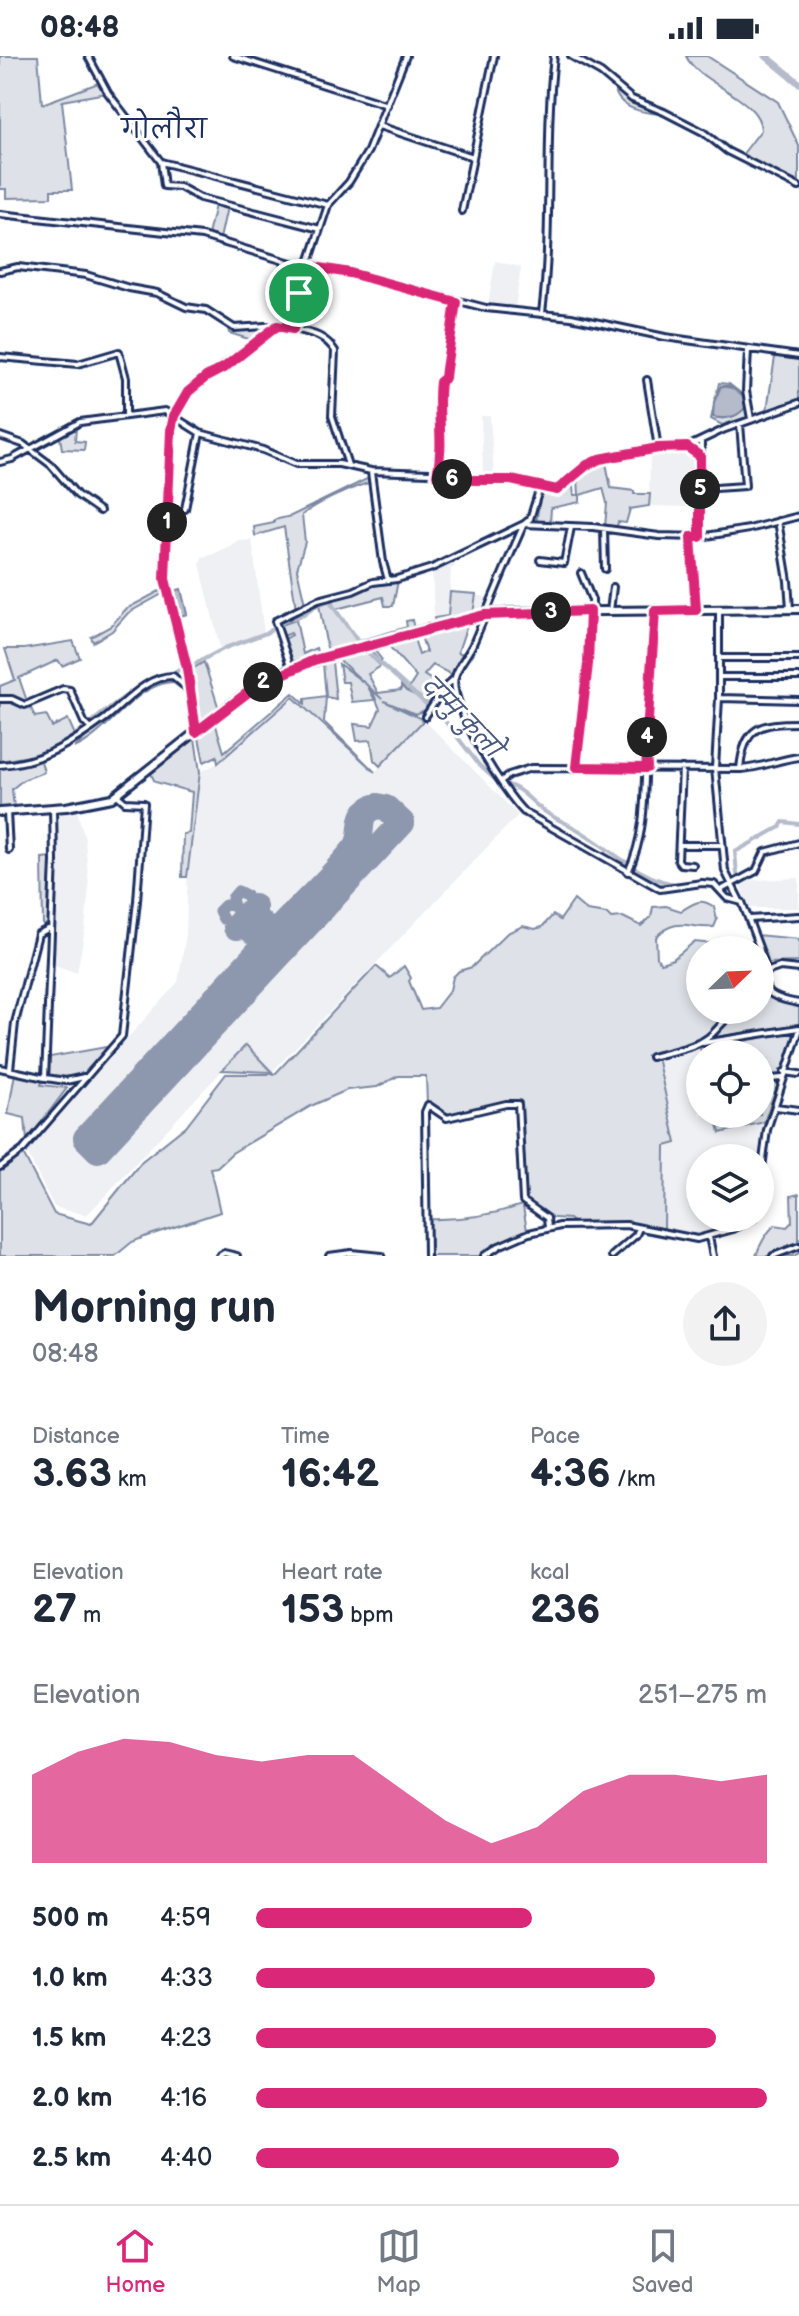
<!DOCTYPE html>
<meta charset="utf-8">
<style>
:root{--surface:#fff;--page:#f2f2f3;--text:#1f2937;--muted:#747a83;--line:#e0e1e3;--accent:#db2777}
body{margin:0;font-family:"Balsamiq Sans","Playpen Sans Deva",sans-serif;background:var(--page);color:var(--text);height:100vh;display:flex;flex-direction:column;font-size:30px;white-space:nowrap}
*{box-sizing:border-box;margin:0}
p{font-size:26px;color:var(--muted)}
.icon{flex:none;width:44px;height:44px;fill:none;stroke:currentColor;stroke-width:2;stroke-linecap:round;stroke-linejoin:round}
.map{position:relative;height:1200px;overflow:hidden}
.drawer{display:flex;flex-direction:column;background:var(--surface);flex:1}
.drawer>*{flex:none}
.needle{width:52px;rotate:67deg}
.tools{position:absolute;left:686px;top:880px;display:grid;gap:16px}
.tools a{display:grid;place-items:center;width:88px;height:88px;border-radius:50%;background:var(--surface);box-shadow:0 4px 12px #0003;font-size:40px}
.pin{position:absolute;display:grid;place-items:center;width:68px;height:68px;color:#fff;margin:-34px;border:4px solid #fff;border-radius:50%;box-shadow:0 2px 8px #0007}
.km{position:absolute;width:40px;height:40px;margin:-20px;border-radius:50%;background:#222;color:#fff;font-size:22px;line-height:40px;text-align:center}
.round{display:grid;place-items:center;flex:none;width:84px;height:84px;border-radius:42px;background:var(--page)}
.headline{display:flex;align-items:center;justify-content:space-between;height:136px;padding:0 32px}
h1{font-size:44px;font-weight:700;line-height:60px}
.stats{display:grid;grid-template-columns:repeat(3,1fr);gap:12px;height:136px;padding:8px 32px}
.stats div{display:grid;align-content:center}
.stats b{font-size:40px;font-weight:700}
.stats small{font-size:22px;font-weight:400}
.stats p{font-size:22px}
.chart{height:224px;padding:16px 32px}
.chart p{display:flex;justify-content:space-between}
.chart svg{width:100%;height:144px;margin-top:8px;fill:var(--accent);opacity:.7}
ul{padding:0 32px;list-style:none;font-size:26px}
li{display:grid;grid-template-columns:128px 96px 1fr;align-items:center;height:60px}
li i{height:20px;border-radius:10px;background:var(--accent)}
.status{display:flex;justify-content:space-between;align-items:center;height:56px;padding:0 40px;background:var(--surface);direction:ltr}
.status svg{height:22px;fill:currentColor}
.menu{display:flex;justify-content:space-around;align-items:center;height:112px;border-top:2px solid var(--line);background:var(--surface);font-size:22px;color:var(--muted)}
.menu a{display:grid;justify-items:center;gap:4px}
.menu .active{color:var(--accent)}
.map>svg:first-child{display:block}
.built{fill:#eff0f4}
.green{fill:#dee1e7;stroke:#7c88a2;stroke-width:2}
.water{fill:#b5bbca;stroke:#77839f;stroke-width:2}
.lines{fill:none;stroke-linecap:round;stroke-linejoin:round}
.canal{stroke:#b5bbca;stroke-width:4}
.river{stroke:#b5bbca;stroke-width:7}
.taxiway{stroke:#8d97ae;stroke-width:11}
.runway{stroke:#8d97ae;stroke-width:26}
.minor-casing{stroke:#1b2f5e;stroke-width:10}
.major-casing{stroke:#1b2f5e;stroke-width:12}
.minor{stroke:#fff;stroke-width:4}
.major{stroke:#fff;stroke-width:6}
.route-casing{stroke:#fff;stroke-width:16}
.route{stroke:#db2777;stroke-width:10}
.labels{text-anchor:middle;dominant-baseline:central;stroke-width:6;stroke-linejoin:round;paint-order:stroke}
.water-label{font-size:24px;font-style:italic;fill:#49597e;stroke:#fff}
.quarter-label{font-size:26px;fill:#1b2f5e;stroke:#fff}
</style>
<div class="status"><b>08:48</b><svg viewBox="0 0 49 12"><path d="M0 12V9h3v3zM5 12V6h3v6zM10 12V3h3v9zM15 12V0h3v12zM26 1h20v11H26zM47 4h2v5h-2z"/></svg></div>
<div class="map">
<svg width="799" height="1200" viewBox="0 0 799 1200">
<rect width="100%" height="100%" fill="#fff"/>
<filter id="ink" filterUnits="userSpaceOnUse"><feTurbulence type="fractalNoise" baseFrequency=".0125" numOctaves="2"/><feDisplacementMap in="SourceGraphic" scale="16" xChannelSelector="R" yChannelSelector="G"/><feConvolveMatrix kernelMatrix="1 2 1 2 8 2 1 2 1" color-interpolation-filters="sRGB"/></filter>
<g filter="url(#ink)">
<path class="built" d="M495,205L521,211L515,252L488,249Z
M481,360H490L494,419H483Z
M686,393L697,397V432H686V451L649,450L650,396Z
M252,484L264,577L220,592L200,508L202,501L214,498L239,485Z
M451,502L455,511L451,513L450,535L487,541L482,552L449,556L448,560L434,562L432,512Z
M293,641L375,716L424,664L518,759L272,1016L246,989L87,1159L54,1151L26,1095L178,926L186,878L188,801L200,716L218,707Z
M76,751L85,783L89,831L85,873L77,917L52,908L51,885L57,804L55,754Z
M799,822V852H748L739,825Z
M699,989L702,998L700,1058H716L720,1077L764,1066L760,1115V1102H700V1162H752L709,1179L695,1180L664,1173L665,1090L676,1086L656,1001Z"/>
<path class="green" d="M0,0H38L42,48L101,26L106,37L62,45L72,134H51V141L6,142V133H0Z
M686,0H707L778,46L799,90V128L748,104L742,99L761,74C760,41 699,29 686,0Z
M614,31L631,45L662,58C643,57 618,53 614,31Z
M215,149L227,151L220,183L208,179Z
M270,272L251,288L252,284L229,277L228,273Z
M775,301L799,303V343L767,354Z
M719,327L729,328L747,342L729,330H721L714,346V361C728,365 738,361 747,349V361L722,369L711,363Z
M76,372L75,385L85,386L84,394L62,393L60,381Z
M606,407L611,432L634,435V438H650L649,450L630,453L626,467L618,466L616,473L605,471L607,447L603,432L580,439V446L551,452L550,468L536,467L541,436L559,437L572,425L574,439H579L578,422L591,410Z
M371,421L372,426C355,430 315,448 302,459L305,486L297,513L305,548L296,553L284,471L255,480L254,471L274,467V464L291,460Z
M398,525L393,550H385L383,541L336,553L331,545H326L299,561L277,568V566L317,547L353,537L375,527Z
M165,532L175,571L164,537L128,557L112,575L93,586L91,581L111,570L126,553Z
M450,536L476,538L473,558L435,568L434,562L448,560Z
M330,546L359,588L328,597L319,549Z
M469,563L458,596L465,599L452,619L433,609L424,619L442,631L430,650L424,645L427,649L425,654L416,658L384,645L424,664L380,710L374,704L371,684L357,685L354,668L372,670L380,653L372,634L382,643L335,600L363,593L381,610L368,618L378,637L401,634V629L406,635L421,642L409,632L416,621L389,590L375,595L382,604L380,606L367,591L413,579L419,599L426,596L420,577Z
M296,564L303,598L316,592L318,599L293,609L283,584L292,579L291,577L281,581L278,570Z
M412,564L414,573L362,588L359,585L407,571L406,565Z
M73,585L80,602L62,610L58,604L19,622L27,645L24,647L18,642L0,641V630L15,624L5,593H24Z
M332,600L335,605L332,606L336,643L326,641L324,666L375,716L293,641L218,707L217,700L204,706L198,677L214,663L224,696L293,637L305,648V643L326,640L323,608L296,615V612Z
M204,606L219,653L197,669L189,615Z
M339,608L367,629L375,644L352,646L348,626H342Z
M172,622L184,631L180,632L172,626C135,628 107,679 74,692C100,670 137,626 172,622Z
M0,644H8L25,652L30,650L35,661L46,659L52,671L68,663L75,679L41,698L0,705Z
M195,682L200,716L187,821H182L183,778L189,777L192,736L155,726L151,718Z
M41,705L44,716L23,724L12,733L14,752L0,753V711Z
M51,801L48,867L43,870L42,802Z
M574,844L587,855L607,858L611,862L623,861L641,870L651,861L653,851L666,850L681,855C694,847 700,841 714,851L717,864L714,871C692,874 677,859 656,881L657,902L661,907L673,903L694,886L715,888L719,883L733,884L738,888V894H700V954H736C720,962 713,978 697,986L699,989L713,985C719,964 738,954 760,954V929L764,930L777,943L799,949V971L764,1066L720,1077L716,1058H760V998H702L699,989L657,1001L676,1087L665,1090L664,1173L627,1166L574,1167L569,1163L540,1161L523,1151L527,1174L492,1190L482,1200H429L427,1163C461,1164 490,1160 522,1149L517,1046L446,1059L437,1051L427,1048L426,1020H398L377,1031L347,1034L311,1050L232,1097L217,1111L210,1112L220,1156L147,1180L132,1186L115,1200H0V1113L22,1096L54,1158L91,1168L142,1105L186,1070L226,1018H275L376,910L390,922L404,910L411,922L409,925L421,954L436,952L450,934L453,921L459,915L472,911L507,877L523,870L535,873L542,871L553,859L560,864Z
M756,879L799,883V906L767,907Z
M246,989L272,1016L222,1014Z
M112,990C91,1014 83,1027 49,1021L50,1001Z
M15,1017L42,1025L41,1029L67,1032L27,1085L25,1062L8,1058Z
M799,1138V1197L794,1200H756C759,1190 766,1177 775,1169L787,1171L792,1166L791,1140Z"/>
<path class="water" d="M721,330L732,332L746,343L747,349C739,361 727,364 713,361L714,346Z
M181,533L187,558L177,561L170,536Z"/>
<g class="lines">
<path class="canal" d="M152,624L191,610L225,592L266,577L286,564L304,559L319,548L330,546L362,591L445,665L479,709L500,728C521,728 530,747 547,757C557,764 569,768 580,775C608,791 645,827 678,828
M51,694C86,676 110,646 145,628
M737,818L735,796L780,771L783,766L799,768
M707,826L723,830"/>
<path class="river" d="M766,0L799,27"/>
<path class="taxiway" d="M234,850L232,842L238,835L246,839
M223,863L219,855L225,849L233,850L268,885L267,899L247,921
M264,878C284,888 296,868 308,855"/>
<path class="runway" d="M378,750L386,752L402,767L98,1094L86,1082L261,893L260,881L247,870L236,871L254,851V861L266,873L273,875L281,871C305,845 334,820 356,791C366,777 353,756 378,750Z"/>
<defs>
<path id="minor" d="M88,0L108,37L161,106L164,130L180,131L200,142L320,173
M233,0L387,49
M571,0L601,17L632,43L664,56L703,76L727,95L799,131
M379,70L473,101
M161,106L328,149
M462,155L494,0
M0,158L202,180L291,207L350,217L486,252L571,261L665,281L799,300
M0,215L18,211L86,219L129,232L157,237L186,251L206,254L234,272L265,270L293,273
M542,257C553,172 544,85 554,0
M748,294L746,335L751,363
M0,301L78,308L119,296L126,322V360
M647,324L658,392
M0,380L23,388L51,409L77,439L100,455
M687,391L700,400
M0,406L12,403L80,366L165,355L200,377L263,394L296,408H339L371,415L430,417L455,424H511L557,434L587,409L600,403L648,394L687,391L725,373L799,347
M348,409L332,360L335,295C325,279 311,277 293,273L299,237L328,149L349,126L368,95L406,0
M371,416L383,506L388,524
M437,419L442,379L439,334L446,313L456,246
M540,431L530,463L524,468C506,508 490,548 473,588C468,599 458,609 455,621C448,648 504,737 524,756L660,833L702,827L714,828L727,842L742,846L760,894
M700,433L745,430L740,368
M185,453L200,377
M778,465L788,525L790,553
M604,473L605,513
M691,481L696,554
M700,481L701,386
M540,504L564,507L571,471
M581,517L592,544V555
M719,554V642L715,712L725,815L740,845
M610,555L613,531
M720,602H799
M291,612L275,565L318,544L353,535L373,526L397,523L432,512L524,468L593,471L659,480L700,481L749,473L799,460
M720,621H799
M719,642L799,644
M0,643H12L25,649L63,633L70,634L84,666L90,672
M425,661L444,632L455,622
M196,676L187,612L165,523L171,374L174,360L188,336L277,270
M0,709C41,707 74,686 106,662C125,647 146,620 173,620L189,634
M576,711L588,608L590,555
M682,712L678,804L681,808L693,809
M740,713C744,670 760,667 799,667
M501,725L509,719L531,712L741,713C762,712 779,703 799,701
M7,756L9,794
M681,789H722
M628,816C647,777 644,732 646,690C649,645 652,600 655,555
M721,834L756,815L765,796L799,787
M750,863L799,860
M760,895C775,923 746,938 799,947
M763,917L780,911L799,913
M703,987L799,972
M651,1001C668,996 691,993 706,983C718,975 724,961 739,954
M0,1012L45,1022L54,805L53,752
M10,1013L15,967L38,878L48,873
M784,1016L799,1018
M46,1022L66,1025L84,1021
M760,1024L782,1022
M776,1051L799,1054
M0,1111L23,1094L122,980L137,845L144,747L125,746L117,739
M760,1127L767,1074L799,976
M709,1181L713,1200
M219,1200L224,1197L237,1200
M329,1200L351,1197L382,1200
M427,1200L425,1056L428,1049L447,1062L506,1048H518L523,1145L547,1162L548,1172
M484,1200L499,1190L529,1177L560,1170L626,1169L697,1183L733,1173L754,1162
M612,1200L636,1179L639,1172
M773,1200L799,1190"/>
<path id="major" d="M0,756L66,751L112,742L231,648L255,631L291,612L415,576L484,559L512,556L799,553"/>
</defs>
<use href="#minor" class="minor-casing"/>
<use href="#major" class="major-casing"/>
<use href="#minor" class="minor"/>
<use href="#major" class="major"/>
</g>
</g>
<g class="lines" filter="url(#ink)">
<defs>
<path id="route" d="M308,210L350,217L456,246L446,313L445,322L440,326C436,358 445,385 437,419L455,424H511L557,434L587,409L600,403L658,392L687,391L700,400V481H691L696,554L655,555L646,694L647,712L576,711L588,608L590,555L484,559L314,604L255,631L196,676L187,612L165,523L171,374L174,360L188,336L206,321L225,311L277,270L293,273L299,237Z"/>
</defs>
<use href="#route" class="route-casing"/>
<use href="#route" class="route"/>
</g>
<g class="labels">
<g class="water-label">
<text transform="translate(461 661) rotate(46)">दम्मु कुलो</text>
</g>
<g class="quarter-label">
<text x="164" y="74">गोलौरा</text>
</g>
</g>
</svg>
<div class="tools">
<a><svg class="needle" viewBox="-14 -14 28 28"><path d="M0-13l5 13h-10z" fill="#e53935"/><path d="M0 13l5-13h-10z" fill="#747a83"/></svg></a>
<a><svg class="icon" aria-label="locate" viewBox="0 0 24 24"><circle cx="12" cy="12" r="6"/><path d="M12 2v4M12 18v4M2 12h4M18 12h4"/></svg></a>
<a><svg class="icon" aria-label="layers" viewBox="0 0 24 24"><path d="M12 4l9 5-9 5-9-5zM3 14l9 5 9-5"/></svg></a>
</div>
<div class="pin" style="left:299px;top:237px;background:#1e9e55"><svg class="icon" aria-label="arrive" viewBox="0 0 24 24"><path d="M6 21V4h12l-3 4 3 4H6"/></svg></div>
<b class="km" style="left:167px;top:466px">1</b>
<b class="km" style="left:263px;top:626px">2</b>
<b class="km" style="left:551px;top:556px">3</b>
<b class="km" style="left:647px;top:681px">4</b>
<b class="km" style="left:700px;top:433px">5</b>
<b class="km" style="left:452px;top:423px">6</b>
</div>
<section class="drawer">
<div class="headline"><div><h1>Morning run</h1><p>08:48</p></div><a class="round"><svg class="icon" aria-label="share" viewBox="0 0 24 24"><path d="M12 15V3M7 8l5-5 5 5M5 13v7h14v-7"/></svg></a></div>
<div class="stats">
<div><p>Distance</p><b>3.63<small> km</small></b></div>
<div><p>Time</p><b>16:42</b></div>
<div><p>Pace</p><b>4:36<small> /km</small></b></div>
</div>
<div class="stats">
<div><p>Elevation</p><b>27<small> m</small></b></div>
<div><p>Heart rate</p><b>153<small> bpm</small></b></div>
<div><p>kcal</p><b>236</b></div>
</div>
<div class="chart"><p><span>Elevation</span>251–275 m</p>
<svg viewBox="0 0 160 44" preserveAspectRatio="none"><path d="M0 44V17L10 10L20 6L30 7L40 11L50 13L60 11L70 11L80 21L90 31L100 38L110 33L120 22L130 17L140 17L150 19L160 17V44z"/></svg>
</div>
<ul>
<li><b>500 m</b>4:59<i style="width:54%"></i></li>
<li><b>1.0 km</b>4:33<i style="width:78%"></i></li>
<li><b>1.5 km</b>4:23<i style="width:90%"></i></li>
<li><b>2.0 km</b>4:16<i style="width:100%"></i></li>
<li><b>2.5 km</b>4:40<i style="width:71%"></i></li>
</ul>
</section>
<nav class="menu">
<a class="active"><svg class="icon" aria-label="home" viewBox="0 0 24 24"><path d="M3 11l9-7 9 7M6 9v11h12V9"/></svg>Home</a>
<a><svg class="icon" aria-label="map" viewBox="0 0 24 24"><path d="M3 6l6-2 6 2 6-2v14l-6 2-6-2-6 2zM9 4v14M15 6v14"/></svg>Map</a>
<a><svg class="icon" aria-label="saved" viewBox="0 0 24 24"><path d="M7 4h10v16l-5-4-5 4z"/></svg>Saved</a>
</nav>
